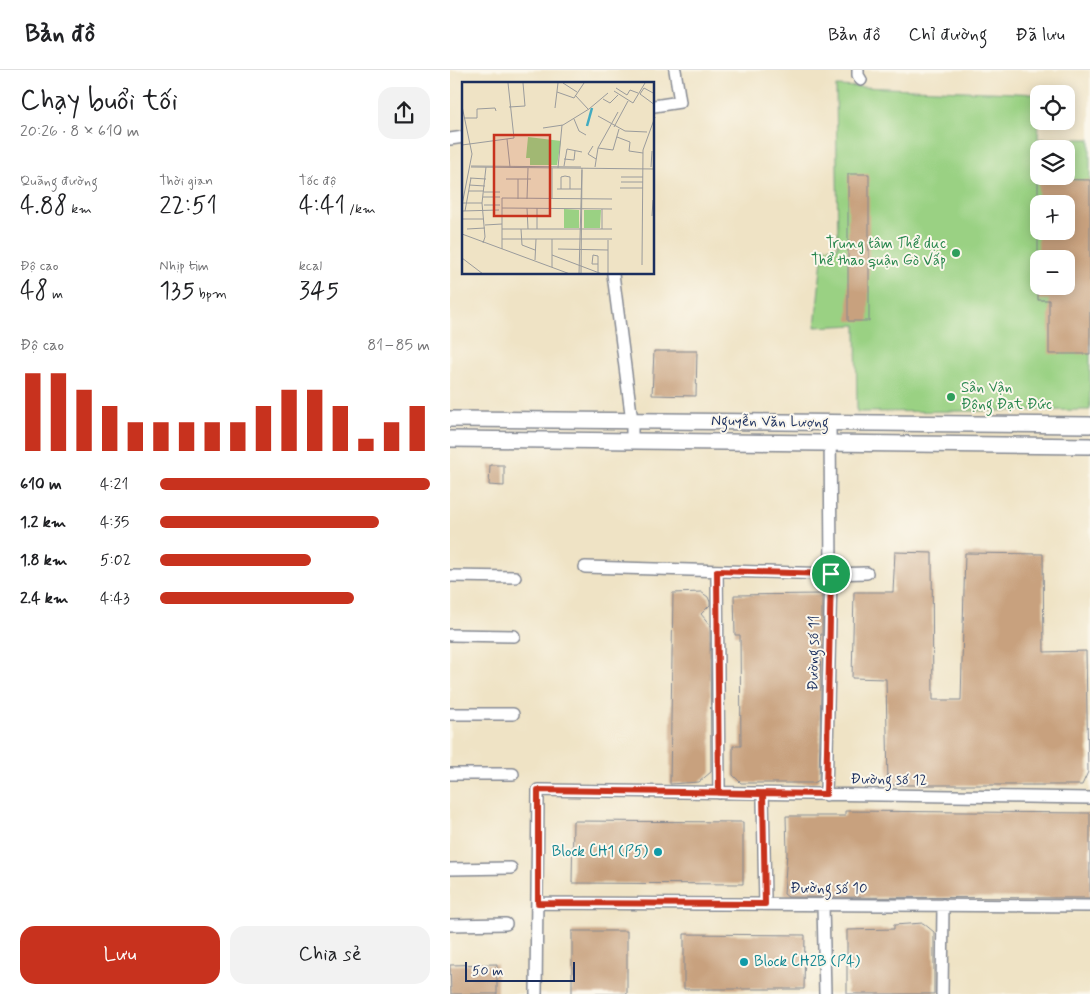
<!DOCTYPE html>
<html lang="vi">
<meta charset="utf-8">
<style>
:root{--surface:#fff;--page:#f2f2f2;--text:#202124;--muted:#757577;--line:#e0e0e0;--accent:#c8321e}
body{margin:0;font-family:Mynerve,sans-serif;background:var(--page);color:var(--text);height:100vh;display:flex;flex-direction:column;font-size:19px;white-space:nowrap}
*{box-sizing:border-box;margin:0}
p{font-size:16px;color:var(--muted)}
.icon{flex:none;width:28px;height:28px;fill:none;stroke:currentColor;stroke-width:2;stroke-linecap:round;stroke-linejoin:round}
.map{position:relative;flex:1;overflow:hidden}
.side{display:flex;flex-direction:column;background:var(--surface);width:450px}
.side>*{flex:none}
.controls{position:absolute;left:580px;top:15px;display:grid;gap:10px}
.controls a{display:grid;place-items:center;width:45px;height:45px;border-radius:10px;background:var(--surface);box-shadow:0 2px 12px #0003;font-size:25px}
.scale{position:absolute;left:15px;bottom:12px;width:110px;box-sizing:border-box;padding-left:5px;border:2px solid #1b2f5e;border-top:0;font-size:14px;line-height:18px;white-space:nowrap;color:#1b2f5e;-webkit-text-stroke:4px #fbf7ec;paint-order:stroke}
.pin{position:absolute;display:grid;place-items:center;width:42px;height:42px;color:#fff;margin:-21px;border:2px solid #fff;border-radius:50%;box-shadow:0 1px 5px #0007}
.round{display:grid;place-items:center;flex:none;width:52px;height:52px;border-radius:15px;background:var(--page)}
.head{display:flex;align-items:center;justify-content:space-between;height:85px;padding:0 20px}
h1{font-size:28px;font-weight:600;line-height:38px}
.metrics{display:grid;grid-template-columns:repeat(3,1fr);gap:8px;height:85px;padding:5px 20px}
.metrics div{display:grid;align-content:center}
.metrics b{font-size:25px;font-weight:600}
.metrics small{font-size:14px;font-weight:400}
.metrics p{font-size:14px}
.chart{height:140px;padding:10px 20px}
.chart p{display:flex;justify-content:space-between}
.chart svg{width:100%;height:90px;margin-top:5px;stroke:var(--accent);stroke-width:6}
.action{display:flex;gap:10px;margin-top:auto;padding:10px 20px}
.action a{flex:1;height:58px;border-radius:15px;background:var(--accent);color:#fff;font-size:20px;font-weight:600;line-height:58px;text-align:center}
.action a+a{background:var(--page);color:var(--text)}
ul{padding:0 20px;list-style:none;font-size:16px}
li{display:grid;grid-template-columns:80px 60px 1fr;align-items:center;height:38px}
li i{height:12px;border-radius:6px;background:var(--accent)}
header{display:flex;align-items:center;gap:30px;box-sizing:border-box;height:70px;padding:0 25px;background:var(--surface);border-bottom:1px solid var(--line)}
header strong{font-size:24px}
nav{display:flex;gap:28px;margin-inline-start:auto;font-size:18px}
main{display:flex;flex:1;min-height:0}
.map>svg:first-child{display:block}
.green{fill:#9ad183;stroke:#5a8070;fill-rule:evenodd}
.building{fill:#c8a17e}
.lines{fill:none;stroke-linecap:round;stroke-linejoin:round}
.minor-casing{stroke:#858992;stroke-width:14}
.tertiary-casing{stroke:#858992;stroke-width:18}
.minor{stroke:#fff;stroke-width:11}
.tertiary{stroke:#fff;stroke-width:15}
.route-casing{stroke:#fff;stroke-width:10}
.route{stroke:#c8321e;stroke-width:6}
.leisure-dot{fill:#2e9e5b;stroke:#fbf7ec;stroke-width:2}
.culture-dot{fill:#0f9aa8;stroke:#fbf7ec;stroke-width:2}
.labels{text-anchor:middle;dominant-baseline:central;stroke-width:4;stroke-linejoin:round;paint-order:stroke}
.leisure-label{font-size:15px;fill:#27864d;stroke:#fbf7ec;text-anchor:end}
.street-label{font-size:15px;fill:#1b2f5e;stroke:#fbf7ec}
.culture-label{font-size:15px;fill:#0d838f;stroke:#fbf7ec;text-anchor:end}
.inset-river{fill:none;stroke:#42abc1;stroke-width:2.5}
.inset-road{fill:none;stroke:#9a9b9c;stroke-width:1}
.view{fill:#c8321e;fill-opacity:0.15;stroke:#c8321e;stroke-width:2.5}
.inset-edge{fill:none;stroke:#1b2f5e;stroke-width:2.5}
</style>
<header>
<strong>Bản đồ</strong>
<nav><a>Bản đồ</a><a>Chỉ đường</a><a>Đã lưu</a></nav>
</header>
<main>
<section class="side">
<div class="head"><div><h1>Chạy buổi tối</h1><p>20:26 · 8 × 610 m</p></div><a class="round"><svg class="icon" aria-label="share" viewBox="0 0 24 24"><path d="M12 15V3M7 8l5-5 5 5M5 13v7h14v-7"/></svg></a></div>
<div class="metrics">
<div><p>Quãng đường</p><b>4.88<small> km</small></b></div>
<div><p>Thời gian</p><b>22:51</b></div>
<div><p>Tốc độ</p><b>4:41<small> /km</small></b></div>
</div>
<div class="metrics">
<div><p>Độ cao</p><b>48<small> m</small></b></div>
<div><p>Nhịp tim</p><b>135<small> bpm</small></b></div>
<div><p>kcal</p><b>345</b></div>
</div>
<div class="chart"><p><span>Độ cao</span>81–85 m</p>
<svg viewBox="0 0 160 44" preserveAspectRatio="none"><path d="M5 44V6M15 44V6M25 44V14M35 44V22M45 44V30M55 44V30M65 44V30M75 44V30M85 44V30M95 44V22M105 44V14M115 44V14M125 44V22M135 44V38M145 44V30M155 44V22"/></svg>
</div>
<ul>
<li><b>610 m</b>4:21<i style="width:100%"></i></li>
<li><b>1.2 km</b>4:35<i style="width:81%"></i></li>
<li><b>1.8 km</b>5:02<i style="width:56%"></i></li>
<li><b>2.4 km</b>4:43<i style="width:72%"></i></li>
</ul>
<div class="action"><a>Lưu</a><a>Chia sẻ</a></div>
</section>
<div class="map">
<svg width="640" height="924" viewBox="0 0 640 924">
<rect width="100%" height="100%" fill="#fbf7ec"/>
<filter id="ink" filterUnits="userSpaceOnUse"><feTurbulence type="fractalNoise" baseFrequency=".02" numOctaves="2"/><feDisplacementMap in="SourceGraphic" scale="10" xChannelSelector="R" yChannelSelector="G"/><feConvolveMatrix kernelMatrix="1 2 1 2 8 2 1 2 1" color-interpolation-filters="sRGB"/></filter>
<filter id="wash" filterUnits="userSpaceOnUse"><feTurbulence type="fractalNoise" baseFrequency=".0096" numOctaves="4" result="noise"/><feDisplacementMap in="SourceGraphic" scale="20" xChannelSelector="R" yChannelSelector="G"/><feGaussianBlur stdDeviation="1.12" result="paint"/><feColorMatrix in="noise" values="0 0 0 0 0 0 0 0 0 0 0 0 0 0 0 0 0 1.4 0 .05"/><feComposite in="paint" operator="in"/></filter>
<g filter="url(#wash)">
<rect width="100%" height="100%" fill="#efe3c5"/>
<path class="green" d="M386,16L590,24H589L588,69H640V340L407,342L406,255L365,257L373,178L388,177ZM589,79H616V106H589ZM589,134H616V161H589ZM589,189H616V216H589Z"/>
<g id="blocks">
<path class="building" d="M398,104H419V251H398Z
M588,109L640,110V284H599V230H588V216H616V189H588V161H616V134H588Z
M204,281H247L246,326L202,325Z
M40,395H54V416L39,415Z
M445,482L482,483L483,630H511L515,483L593,484L594,582L636,581L638,702L632,715H438L436,609L402,608L404,522H443Z
M251,522L258,527L260,532V535L251,544L260,555L261,702L249,712L220,714L223,523Z
M372,524V565H370L371,621L369,710L364,713H291L283,705V676H291L290,565H285L284,525Z
M395,741L640,743V828L338,827L334,824L337,783L336,746H395Z
M123,751L293,752V814L122,813Z
M473,853L484,862V924H397V860L444,859V855Z
M122,861H177V924H122Z
M234,864L355,865L354,919H234Z
M47,894V924H1L0,895Z"/>
</g>
</g>
<g filter="url(#ink)">
<use href="#blocks" fill-opacity="0" stroke="#858992" stroke-width="1"/>
<g class="lines">
<defs>
<path id="minor" d="M408,0V5L411,10
M204,36L230,32L225,0
M0,69L14,67
M163,204L182,351V371
M135,497L381,504L417,503
M267,501L269,723
M0,506L65,507
M0,565L64,566
M0,644H63
M0,704H63
M313,724L315,834
M376,725L381,504L380,353
M0,799L61,798
M88,833L640,836
M373,834L375,924
M0,855L56,854
M86,924L88,720L640,728
M492,924L493,835"/>
<path id="tertiary" d="M0,349L640,355
M0,369L640,376"/>
</defs>
<use href="#minor" class="minor-casing"/>
<use href="#tertiary" class="tertiary-casing"/>
<use href="#minor" class="minor"/>
<use href="#tertiary" class="tertiary"/>
</g>
</g>
<g class="lines" filter="url(#ink)">
<defs>
<path id="route" d="M381,504L376,724C280,723 184,722 88,720V833L315,834L313,724L269,723L267,501L381,504"/>
</defs>
<use href="#route" class="route-casing"/>
<use href="#route" class="route"/>
</g>
<g class="leisure-dot">
<circle cx="506" cy="183" r="5"/>
<circle cx="501" cy="327" r="5"/>
</g>
<g class="culture-dot">
<circle cx="208" cy="782" r="5"/>
<circle cx="294" cy="892" r="5"/>
</g>
<g class="labels">
<g class="leisure-label">
<text x="496" y="174">Trung tâm Thể dục<tspan x="496" dy="17">Thể thao quận Gò Vấp</tspan></text>
<text x="511" y="318" text-anchor="start">Sân Vận<tspan x="511" dy="17">Động Đạt Đức</tspan></text>
</g>
<g class="street-label">
<text transform="translate(320 352) rotate(1)">Nguyễn Văn Lượng</text>
<text transform="translate(364 583) rotate(-89)">Đường số 11</text>
<text transform="translate(439 710) rotate(1)">Đường số 12</text>
<text x="379" y="819">Đường số 10</text>
</g>
<g class="culture-label">
<text x="198" y="782">Block CH1 (P5)</text>
<text x="304" y="892" text-anchor="start">Block CH2B (P4)</text>
</g>
</g>
<g transform="translate(12 12)">
<rect width="192" height="192" fill="#efe3c5"/>
<path d="M66,55L99,59L95,83H68V76H64ZM102,127L117,128V146H102ZM122,128H139L138,146H122Z" fill="#9ad183"/>
<path class="inset-river" d="M125,44L130,26"/>
<path class="inset-road" d="M101,1L115,10M154,6L165,13L168,8L176,11M152,9L171,21L183,1M95,10L112,16L122,1M193,12L182,6L178,12L193,23M113,13L126,27M141,17L148,21L156,13M0,24L10,72L0,123M47,25L63,24L61,1M93,26L96,1M127,27L146,11M136,34L163,49L185,50M2,36H15V27L33,26L34,29M112,37L117,49L124,53M152,45L166,19M81,46L101,43L127,27M155,55L168,60L167,69L181,71M45,57L48,85M0,63L52,56L46,1M131,64L126,72L134,77M136,66L151,68L157,47M102,77L112,78L113,69M9,84L119,85M102,84L105,67L120,70M9,85L193,87M133,85L136,66L156,30M189,85L190,69M90,86V117M96,86L100,43M159,95H181M8,96L24,97M44,97H69M56,97V117M159,100H181M7,103L23,104M158,106H181M95,107H119M99,107V95L103,94L108,95V107M7,109H22M22,110H38M21,115H38M65,117L66,86M1,121H20M22,123H38M40,126L150,127M65,126L66,147M140,127V147M0,129L37,128M3,129L9,96M190,134L191,118M0,137H22M23,143L40,142M5,147L23,146M40,147H150M59,147L60,163L73,168M75,147V126M0,152L108,192M40,157H150M90,157V185M21,161L23,155L20,121L24,85M40,167V116L150,117M96,167L146,168M90,173L140,192M0,176L21,192M73,178L74,157M180,183L181,68L193,35M136,190V174L131,173L130,182H136M117,192L120,86M119,192L120,88M146,192V158"/>
<path class="view" d="M32,53H88V134H32Z"/>
<rect width="192" height="192" class="inset-edge"/>
</g>
</svg>
<div class="controls">
<a><svg class="icon" aria-label="locate" viewBox="0 0 24 24"><circle cx="12" cy="12" r="6"/><path d="M12 2v4M12 18v4M2 12h4M18 12h4"/></svg></a>
<a><svg class="icon" aria-label="layers" viewBox="0 0 24 24"><path d="M12 4l9 5-9 5-9-5zM3 14l9 5 9-5"/></svg></a>
<a>+</a>
<a>−</a>
</div>
<div class="scale">50 m</div>
<div class="pin" style="left:381px;top:504px;background:#1e9e55"><svg class="icon" aria-label="arrive" viewBox="0 0 24 24"><path d="M6 21V4h12l-3 4 3 4H6"/></svg></div>
</div>
</main>
